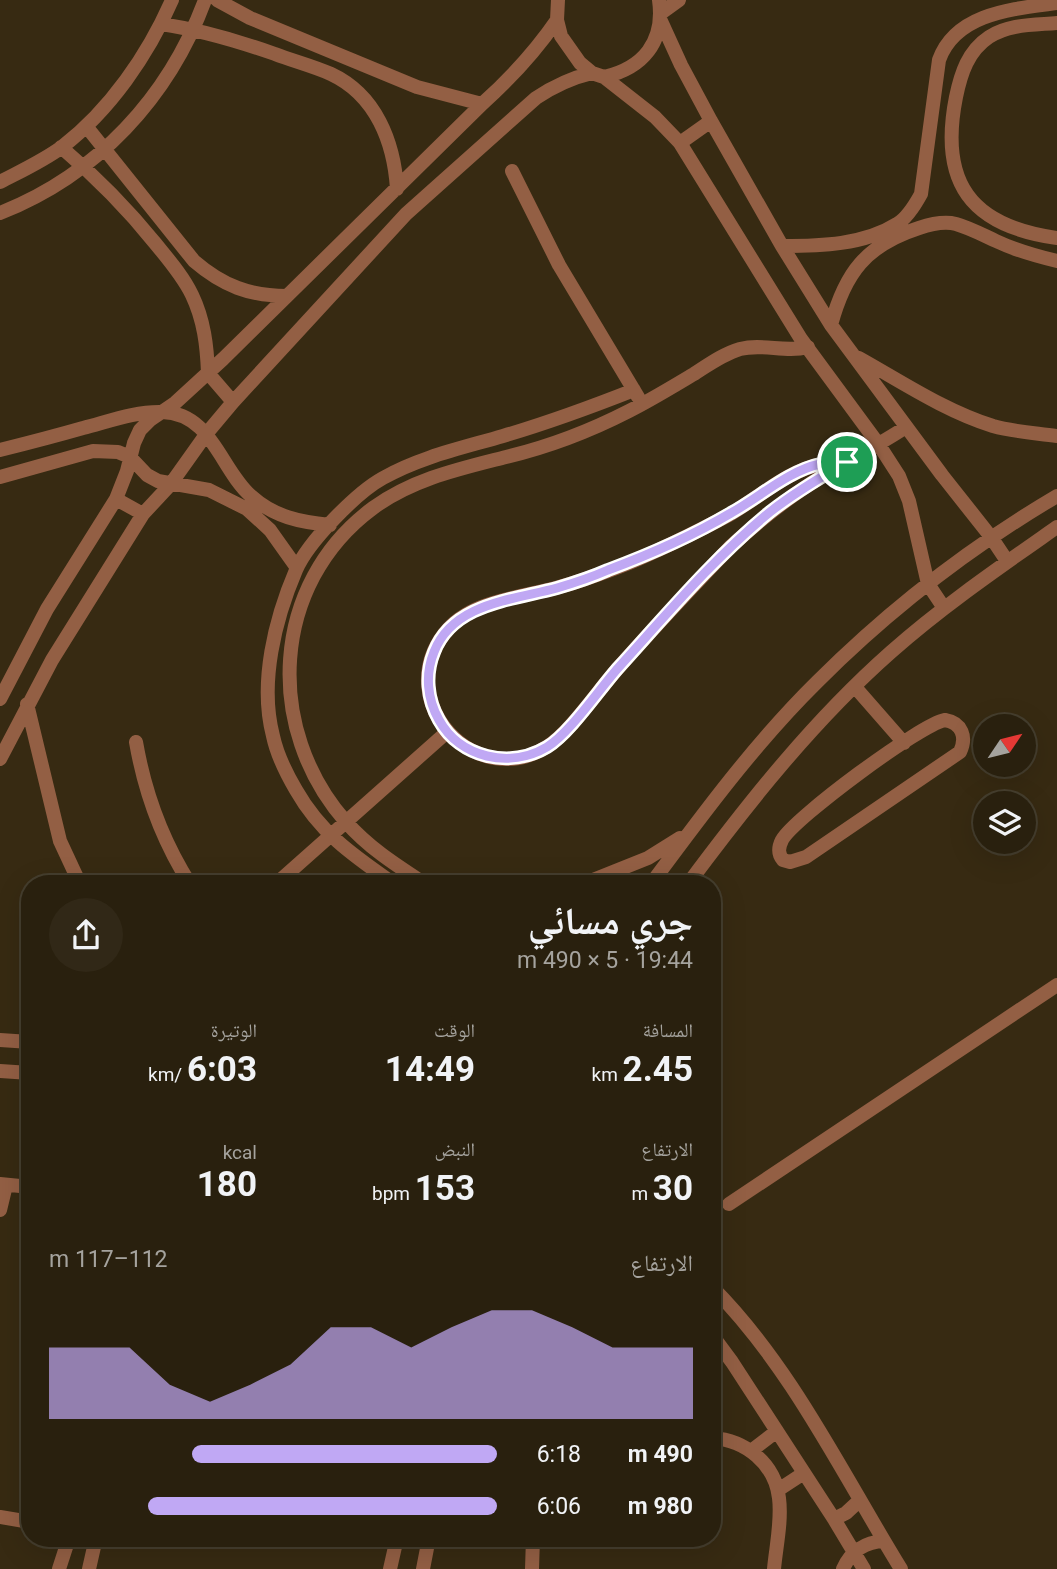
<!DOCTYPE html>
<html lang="ar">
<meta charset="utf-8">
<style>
:root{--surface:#29200e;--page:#312817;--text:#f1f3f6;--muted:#a5a39e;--line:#453e2e;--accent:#c0a8f4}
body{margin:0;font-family:Roboto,"Noto Naskh Arabic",sans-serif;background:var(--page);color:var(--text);direction:rtl;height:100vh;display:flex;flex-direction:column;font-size:26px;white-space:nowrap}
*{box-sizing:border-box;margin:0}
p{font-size:23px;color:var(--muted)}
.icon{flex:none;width:38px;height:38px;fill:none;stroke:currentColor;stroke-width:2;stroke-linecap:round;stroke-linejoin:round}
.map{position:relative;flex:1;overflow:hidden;direction:ltr}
.drawer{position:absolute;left:21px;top:875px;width:700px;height:672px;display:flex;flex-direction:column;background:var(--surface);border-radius:28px;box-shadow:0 7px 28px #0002,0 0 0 2px var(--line);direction:rtl}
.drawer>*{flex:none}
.needle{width:46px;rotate:55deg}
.buttons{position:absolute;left:973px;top:714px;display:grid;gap:14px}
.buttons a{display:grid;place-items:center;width:63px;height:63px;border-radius:50%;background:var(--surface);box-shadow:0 7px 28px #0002,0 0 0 2px var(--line);font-size:35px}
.pin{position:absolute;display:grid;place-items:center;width:60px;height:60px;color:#fff;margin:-30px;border:4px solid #fff;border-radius:50%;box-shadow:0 2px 7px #0007}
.round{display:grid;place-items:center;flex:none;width:74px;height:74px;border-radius:37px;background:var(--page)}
.headline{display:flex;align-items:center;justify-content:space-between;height:119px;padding:0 28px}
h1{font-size:38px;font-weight:700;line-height:52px}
.stats{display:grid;grid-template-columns:repeat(3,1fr);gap:10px;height:119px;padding:7px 28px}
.stats div{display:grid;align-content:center}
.stats b{font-size:35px;font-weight:700}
.stats small{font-size:19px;font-weight:400}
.stats p{font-size:19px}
.chart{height:196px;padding:14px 28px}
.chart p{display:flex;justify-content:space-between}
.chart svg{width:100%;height:126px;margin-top:7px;fill:var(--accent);opacity:.7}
ul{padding:0 28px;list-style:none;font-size:23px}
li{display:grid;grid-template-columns:112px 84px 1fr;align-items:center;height:52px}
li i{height:18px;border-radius:9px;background:var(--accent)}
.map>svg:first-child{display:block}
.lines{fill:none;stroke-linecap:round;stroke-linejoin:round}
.minor{stroke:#935f44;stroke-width:14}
.route-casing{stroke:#fff;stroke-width:14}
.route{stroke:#c0a8f4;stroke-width:9}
</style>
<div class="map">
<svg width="1057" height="1569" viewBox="0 0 1057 1569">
<rect width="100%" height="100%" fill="#372a12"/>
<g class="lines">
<path class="minor" d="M217,0L250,18L417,87L482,104
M558,0L557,20L561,36L580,63L592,73L604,77L655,117L680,143L801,339L879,445L899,476L909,501L928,584L944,608
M661,13L679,0
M660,19L681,65L711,121L782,246L831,325L942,475L991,537L1007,561
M1057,23C1034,25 1009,24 989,37C968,51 961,73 956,97C939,182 970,226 1057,238
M161,24C201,30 238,41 275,54C293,61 313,66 331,74C376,95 394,142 397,189
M604,77C643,68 665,42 659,0
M86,126L194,261C223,286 250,296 287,296
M680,143L711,121
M61,147C96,177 126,207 155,243C168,259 183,276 192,295C204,320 207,346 208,373L233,402
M512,171L559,265L638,397
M0,182C21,171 43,161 62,147C110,110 148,55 172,0
M0,213C97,175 169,97 205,0
M782,246C820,246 864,245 897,224C907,218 915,205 921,194L939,60C956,13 1013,9 1057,3
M831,325C845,273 866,245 919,228C931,224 944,221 956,224C970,228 983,235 996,241C1015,250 1036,256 1057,261
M859,358C902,382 945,411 993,426C1014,432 1036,433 1057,436
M0,450C28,443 55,436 83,428C107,422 136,411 162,412C212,413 220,469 251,496C274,517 300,522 330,525
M847,462C839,462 829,462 821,464C787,471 758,498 729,515C696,532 663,549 629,563C606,572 582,581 559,587C520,598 469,600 444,634C392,703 477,793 548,746C571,731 599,689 619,667C655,626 693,587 730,547C759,521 788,497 821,477C849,460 879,445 906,427
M0,477L93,451L118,452L130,457L147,475L158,481L209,490L247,509L270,530L297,568
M116,499L143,514
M855,687L904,743
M0,699L47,609L116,499L127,471L134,443L140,430L150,420L175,403L223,359L482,104C511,78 535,52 557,20
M27,704L60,841L80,884
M945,720C962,723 967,737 960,752L806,857L790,862L783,860C778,854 778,848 782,840C794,818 921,724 945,720Z
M136,742C145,794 162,840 190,884
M0,759L52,660L143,514L170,485L207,433L233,402L406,214L536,98C554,86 571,78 592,73
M276,884L447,732
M394,884C354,856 321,834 296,790C286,773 277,755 273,736C259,683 275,619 296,570C308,542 356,493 383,478C420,457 462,448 503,436C547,423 591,407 634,390
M425,884C396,865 369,848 346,822C264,729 270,584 373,508C413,479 459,469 506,457C548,447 590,431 629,411C651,400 672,387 694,374C708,365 723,354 740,349C763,343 785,353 808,347
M583,884L648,858L680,838
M651,884C702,815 756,742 817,682C889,610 969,548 1057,496
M688,884C749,802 814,720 891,652C943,606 1000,567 1057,527
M0,1040L30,1042
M0,1071L30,1073
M0,1184L30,1187
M729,1204L1057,985
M0,1210L6,1185
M712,1287C791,1366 843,1475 901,1569
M712,1335L732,1362L834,1519L864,1569
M712,1438C746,1440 775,1464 779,1498C782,1521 776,1547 774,1569
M751,1451L777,1431
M778,1490L804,1473
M712,1501H716
M0,1517L30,1522
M834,1519L846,1513L860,1500
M59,1569L69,1538
M89,1569L96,1538
M390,1569L397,1538
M423,1569L429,1538
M532,1569L533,1538
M843,1569C850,1552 865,1542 884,1541"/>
</g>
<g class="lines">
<defs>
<path id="route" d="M847,462C821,477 794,493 770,512C715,557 667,614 619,667C600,688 570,733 547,747C510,769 460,758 439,720C427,699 425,674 434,652C453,603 513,600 557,588C574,583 592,577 608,570C651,554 692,536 731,513C760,497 788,471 820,464C829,462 839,462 847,462Z"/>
</defs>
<use href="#route" class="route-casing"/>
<use href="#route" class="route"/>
</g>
</svg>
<div class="buttons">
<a><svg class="needle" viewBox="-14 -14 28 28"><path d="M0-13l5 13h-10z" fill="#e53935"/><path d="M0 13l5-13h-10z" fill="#a5a39e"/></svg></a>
<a><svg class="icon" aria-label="layers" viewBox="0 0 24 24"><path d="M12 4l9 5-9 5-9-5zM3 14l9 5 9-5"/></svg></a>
</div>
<div class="pin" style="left:847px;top:462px;background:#1e9e55"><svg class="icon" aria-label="arrive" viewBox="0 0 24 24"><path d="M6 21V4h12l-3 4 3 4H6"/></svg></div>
<section class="drawer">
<div class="headline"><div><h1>جري مسائي</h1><p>19:44 · 5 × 490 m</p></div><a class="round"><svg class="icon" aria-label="share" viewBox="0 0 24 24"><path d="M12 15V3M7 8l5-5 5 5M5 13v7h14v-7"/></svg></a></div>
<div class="stats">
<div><p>المسافة</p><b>2.45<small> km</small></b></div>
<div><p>الوقت</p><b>14:49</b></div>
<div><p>الوتيرة</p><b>6:03<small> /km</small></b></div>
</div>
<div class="stats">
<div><p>الارتفاع</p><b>30<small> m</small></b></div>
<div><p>النبض</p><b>153<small> bpm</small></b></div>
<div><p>kcal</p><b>180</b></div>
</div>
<div class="chart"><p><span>الارتفاع</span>112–117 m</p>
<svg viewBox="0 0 160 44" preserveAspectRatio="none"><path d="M0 44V19L10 19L20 19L30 32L40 38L50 32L60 25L70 12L80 12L90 19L100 12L110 6L120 6L130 12L140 19L150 19L160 19V44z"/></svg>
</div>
<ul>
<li><b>490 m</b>6:18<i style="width:68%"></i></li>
<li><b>980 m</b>6:06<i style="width:78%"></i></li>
</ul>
</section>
</div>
